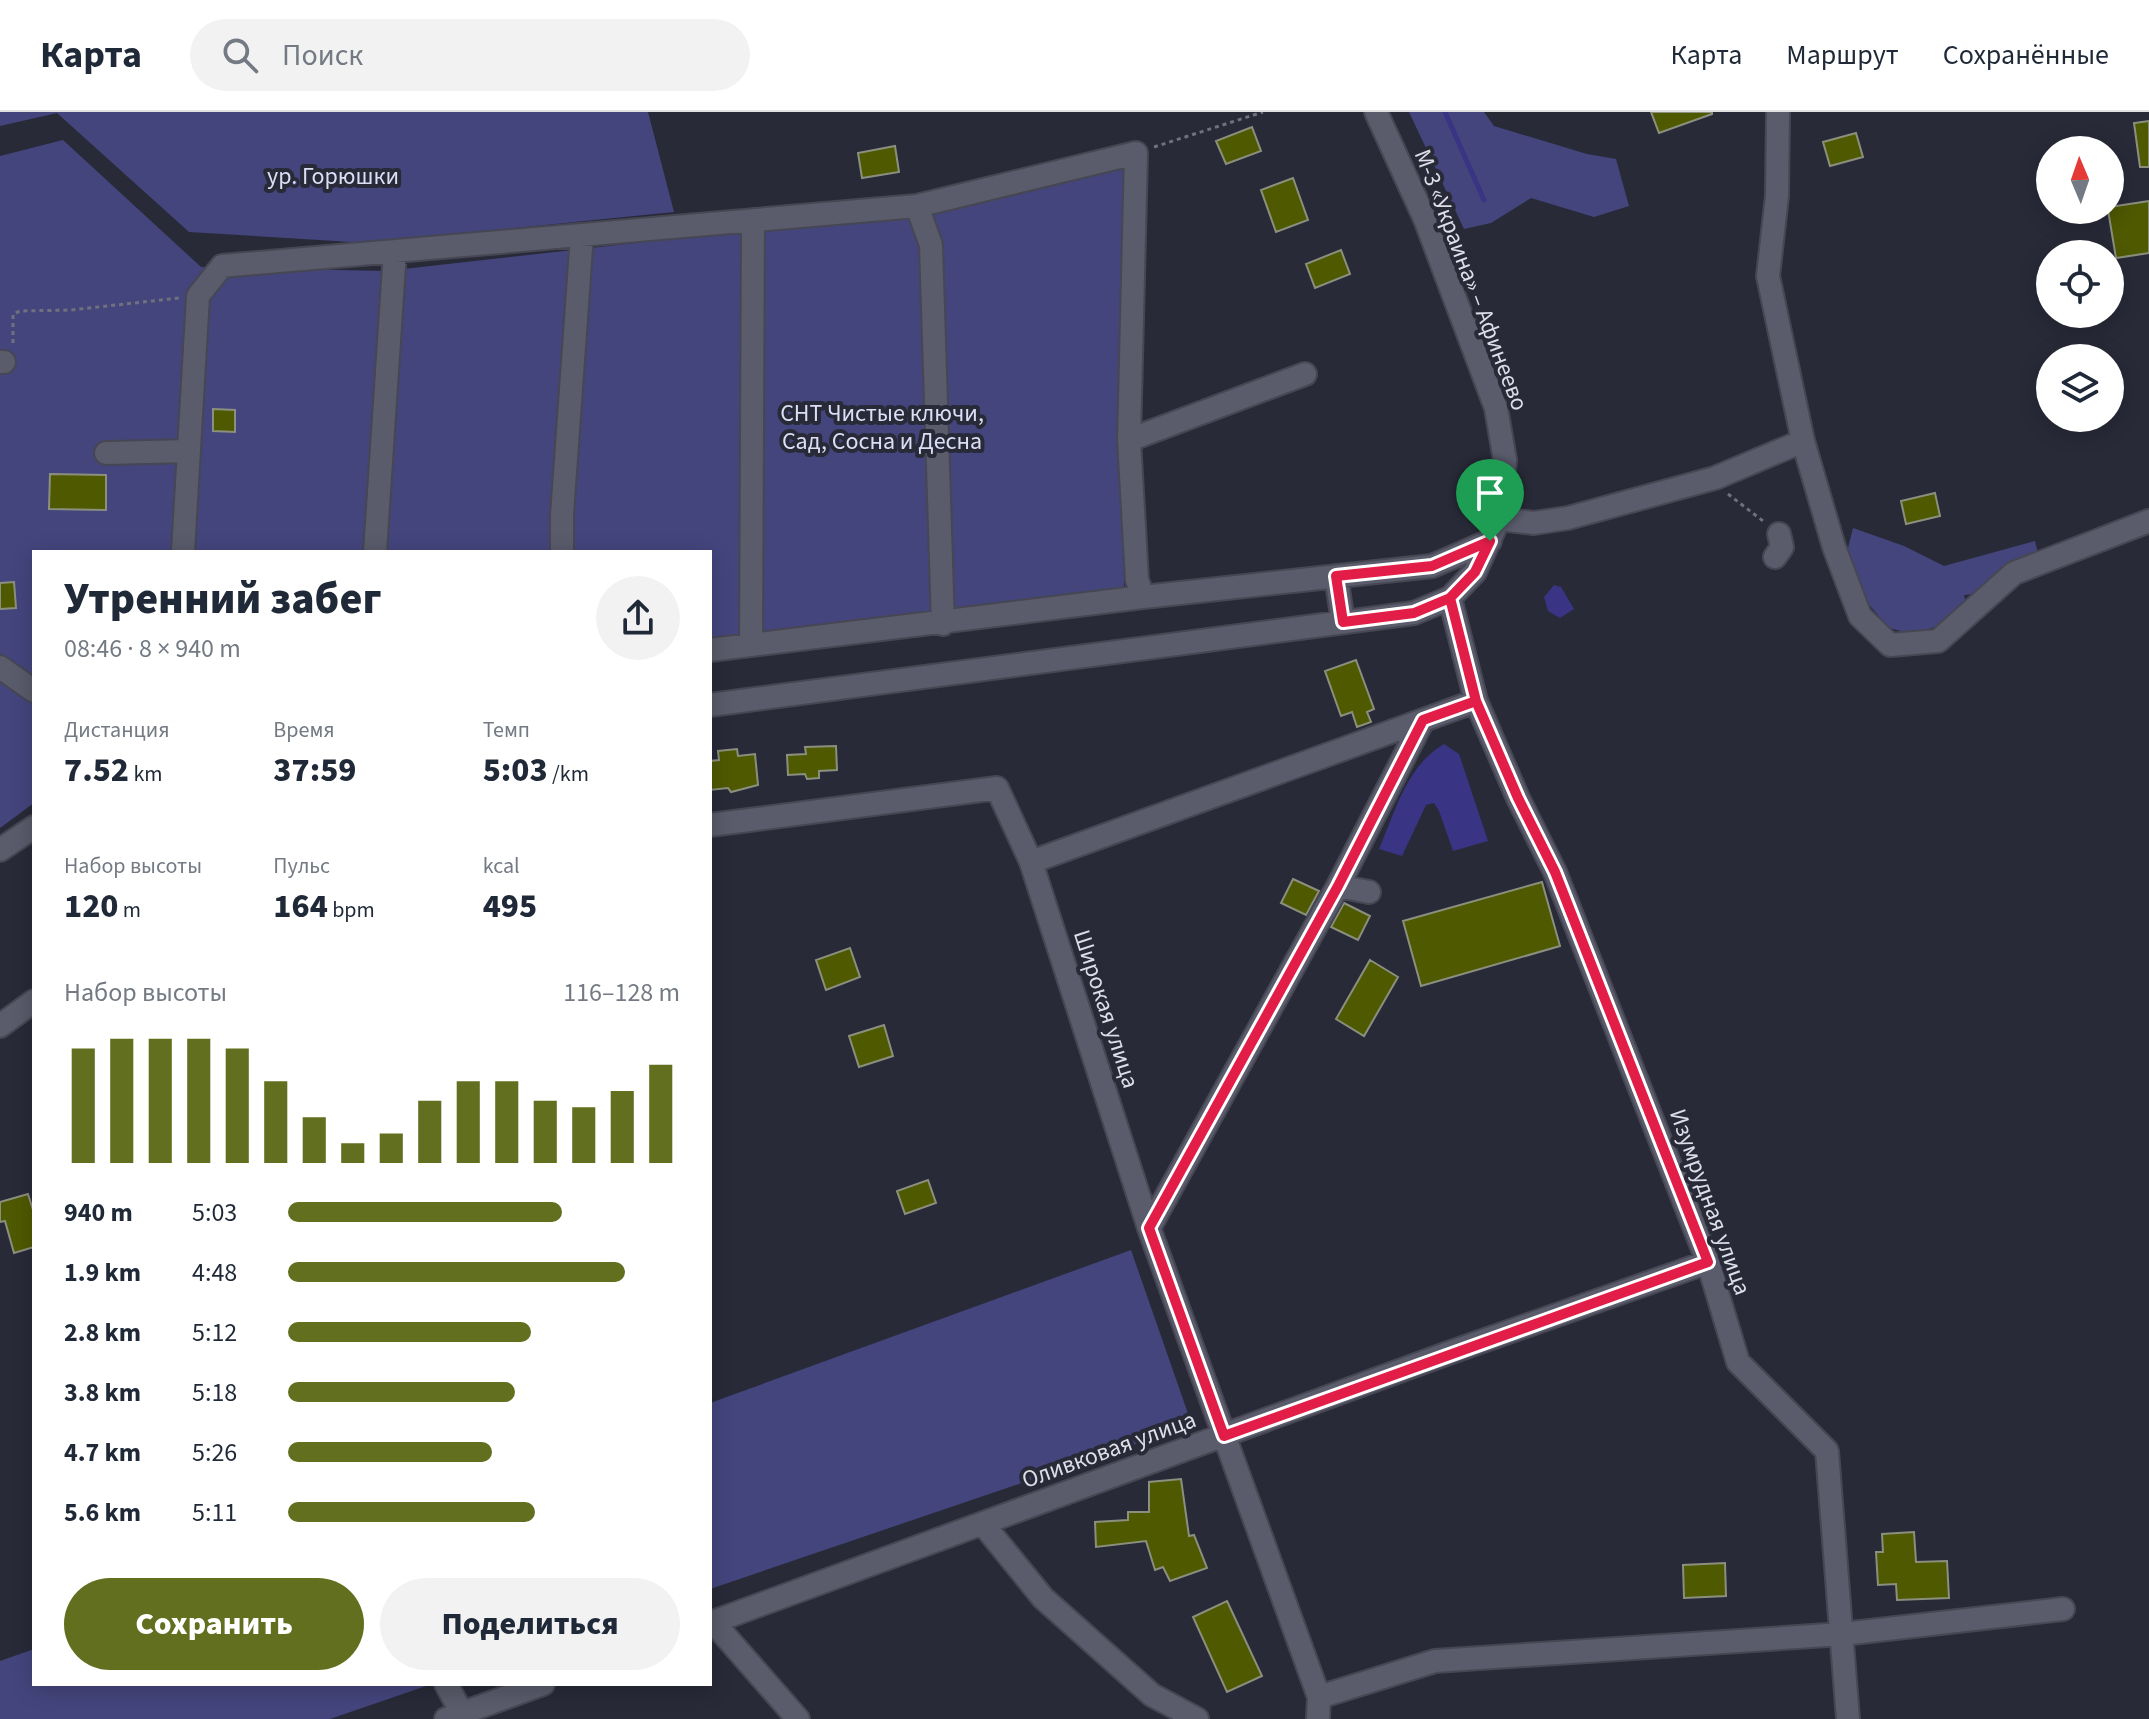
<!DOCTYPE html>
<html lang="ru">
<meta charset="utf-8">
<style>
:root{--surface:#fff;--page:#f2f2f3;--text:#1f2937;--muted:#747a83;--line:#e0e1e3;--accent:#616f1e}
body{margin:0;font-family:"Source Sans 3",sans-serif;background:var(--page);color:var(--text);height:100vh;display:flex;flex-direction:column;font-size:30px;white-space:nowrap}
*{box-sizing:border-box;margin:0}
p{font-size:26px;color:var(--muted)}
.icon{flex:none;width:44px;height:44px;fill:none;stroke:currentColor;stroke-width:2;stroke-linecap:round;stroke-linejoin:round}
.map{position:relative;flex:1;overflow:hidden}
.side{position:absolute;left:32px;top:438px;width:680px;height:1136px;display:flex;flex-direction:column;background:var(--surface);border-radius:0px;box-shadow:0 4px 20px #0003}
.side>*{flex:none}
.needle{width:52px;rotate:358deg}
.controls{position:absolute;left:2036px;top:24px;display:grid;gap:16px}
.controls a{display:grid;place-items:center;width:88px;height:88px;border-radius:50%;background:var(--surface);box-shadow:0 4px 20px #0003;font-size:40px}
.pin{position:absolute;display:grid;place-items:center;width:68px;height:68px;color:#fff;margin:-82px -34px;border-radius:50% 50% 50% 0;rotate:-45deg;box-shadow:0 0 8px #0007}
.pin .icon{rotate:45deg}
.round{display:grid;place-items:center;flex:none;width:84px;height:84px;border-radius:42px;background:var(--page)}
.headline{display:flex;align-items:center;justify-content:space-between;height:136px;padding:0 32px}
h1{font-size:44px;font-weight:800;line-height:60px}
.figures{display:grid;grid-template-columns:repeat(3,1fr);gap:12px;height:136px;padding:8px 32px}
.figures div{display:grid;align-content:center}
.figures b{font-size:34px;font-weight:800}
.figures small{font-size:22px;font-weight:400}
.figures p{font-size:22px}
.chart{height:224px;padding:16px 32px}
.chart p{display:flex;justify-content:space-between}
.chart svg{width:100%;height:144px;margin-top:8px;stroke:var(--accent);stroke-width:6}
.cta{display:flex;gap:16px;margin-top:auto;padding:16px 32px}
.cta a{flex:1;height:92px;border-radius:48px;background:var(--accent);color:#fff;font-size:32px;font-weight:800;line-height:92px;text-align:center}
.cta a+a{background:var(--page);color:var(--text)}
ul{padding:0 32px;list-style:none;font-size:26px}
li{display:grid;grid-template-columns:128px 96px 1fr;align-items:center;height:60px}
li i{height:20px;border-radius:10px;background:var(--accent)}
header{display:flex;align-items:center;gap:48px;box-sizing:border-box;height:112px;padding:0 40px;background:var(--surface);border-bottom:2px solid var(--line)}
header strong{font-size:38px}
nav{display:flex;gap:44px;margin-inline-start:auto;font-size:28px}
.search{width:560px;height:72px;background:var(--page);display:flex;align-items:center;gap:20px;box-sizing:border-box;padding:0 28px;border-radius:44px;color:var(--muted);font-size:30px}
.map>svg:first-child{display:block}
.green{fill:#44457d}
.water{fill:#393483}
.lines{fill:none;stroke-linecap:round;stroke-linejoin:round}
.stream{stroke:#393483;stroke-width:5}
.building{fill:#4f5900;stroke:#8b8f7e;stroke-width:2}
.minor-casing{stroke:#464753;stroke-width:26}
.path{stroke:#6f717d;stroke-width:3;stroke-dasharray:4 4;stroke-linecap:butt}
.minor{stroke:#5a5b6b;stroke-width:22}
.route-casing{stroke:#fff;stroke-width:16}
.route{stroke:#e11d48;stroke-width:10}
.labels{text-anchor:middle;dominant-baseline:central;stroke-width:8;stroke-linejoin:round;paint-order:stroke}
.park-label{font-size:24px;fill:#dbdef5;stroke:#282a38}
.street-label{font-size:24px;fill:#dddee8;stroke:#282a38}
</style>
<header>
<strong>Карта</strong>
<div class="search"><svg class="icon" aria-label="search" viewBox="0 0 24 24"><circle cx="10" cy="10" r="6"/><path d="M15 15l6 6"/></svg>Поиск</div>
<nav><a>Карта</a><a>Маршрут</a><a>Сохранённые</a></nav>
</header>
<div class="map">
<svg width="2149" height="1607" viewBox="0 0 2149 1607">
<rect width="100%" height="100%" fill="#282a38"/>
<path class="green" d="M0,0H648L674,100L368,131L189,120L57,1L0,14Z
M1409,0H1484L1494,14L1587,42L1616,47L1629,94L1594,105L1531,86L1491,111L1464,117Z
M63,28L201,155L386,159L919,99L1123,49L1124,496L710,549V440H34V691L0,716V44Z
M1853,416L1904,434L1944,454L2035,429L2040,450L1990,481L1964,483L1969,504L1913,522L1889,516L1865,488L1847,440Z
M1131,1138L1192,1313L710,1477V1291Z
M34,1537V1572H432L330,1607H0V1549Z"/>
<path class="water" d="M1554,473L1561,475L1574,497L1560,506L1548,499L1544,485Z
M1444,632L1459,642L1488,729L1453,739L1439,699L1434,691L1426,693L1402,744L1379,737C1395,700 1407,653 1444,632Z"/>
<g class="lines">
<path class="stream" d="M1445,0L1484,88"/>
</g>
<path class="building" d="M1651,0H1712V2L1659,21Z
M2149,9V55H2140L2134,11Z
M1252,15L1261,39L1226,52L1216,29Z
M1856,21L1863,45L1830,54L1823,30Z
M895,34L899,60L862,66L858,41Z
M1293,66L1308,108L1276,120L1261,78Z
M2149,89V141L2116,146L2108,98L2110,95Z
M1341,138L1350,162L1315,176L1306,152Z
M213,297L235,298V320L213,319Z
M50,362L106,363V398L49,397Z
M1935,381L1940,404L1906,412L1901,389Z
M14,470L16,496L0,497V471Z
M1356,548L1374,597L1367,600L1371,610L1357,615L1352,600L1341,604L1325,559Z
M836,634L837,658L819,659V666L807,667L805,662L788,663L787,643L806,642L805,635Z
M737,637L738,644L755,642L758,673L731,680L728,676L710,678V649L719,648L718,639Z
M1293,767L1319,779L1306,803L1281,791Z
M1542,770L1560,834L1421,874L1403,809Z
M1344,791L1370,804L1358,828L1331,815Z
M850,836L860,865L826,878L816,848Z
M1370,848L1398,865L1364,924L1336,907Z
M884,913L893,944L859,955L849,924Z
M928,1068L936,1091L905,1102L897,1079Z
M28,1082L34,1101V1135L14,1141L5,1109L0,1110V1090Z
M1181,1367L1189,1424L1194,1423L1207,1456L1170,1469L1163,1455L1155,1458L1146,1429L1096,1435L1095,1410L1128,1408V1400H1149V1370Z
M1914,1420L1916,1450L1947,1449L1949,1486L1897,1488L1896,1472L1878,1473L1876,1440H1883L1882,1422Z
M1725,1451L1726,1484L1684,1486L1683,1453Z
M1227,1489L1262,1564L1227,1580L1193,1505Z"/>
<g class="lines">
<defs>
<path id="minor" d="M1778,0L1777,84L1768,164L1803,329L1834,435L1860,504L1890,533L1938,529L2014,461L2149,409
M917,94L931,133L943,512
M0,250H4
M1129,328L1305,262
M106,341L189,339
M1499,407L1534,411L1568,406L1715,366L1803,329
M183,440L198,184L222,154L917,94L1136,41L1129,328L1137,468L1143,485L1432,454L1490,429
M375,440L395,139
M562,440V403L582,123
M1775,445L1782,435L1779,422
M1336,464L1343,510
M751,532L753,108
M710,538L1143,485
M0,555L34,579
M1476,589L1518,686L1555,760L1708,1150L1738,1250L1827,1339L1848,1607
M710,593L1414,501L1450,486L1475,460L1499,407L1505,348L1496,296L1425,107L1376,0
M710,713L997,676L1031,750
M0,738L34,715
M1338,774L1369,780
M0,914L34,889
M1149,1116L1338,774L1423,608
M983,1412L1043,1486L1152,1583L1197,1607
M713,1510L798,1607
M710,1511L1454,1239L1708,1150
M446,1572L465,1607
M1319,1585L1435,1549L1843,1522L2063,1497
M446,1607L543,1572
M1318,1607L1319,1585L1149,1116L1031,750L1476,589L1450,486"/>
</defs>
<use href="#minor" class="minor-casing"/>
<path class="path" d="M1154,35L1263,0
M13,231V202L20,199L71,198L179,186
M1728,382L1763,409"/>
<use href="#minor" class="minor"/>
</g>
<g class="lines">
<defs>
<path id="route" d="M1490,429L1432,454L1336,464L1343,510L1414,501L1450,486L1476,589L1518,686L1555,760L1708,1150L1224,1324L1149,1116L1338,774L1423,608L1476,589L1450,486L1475,460L1490,429"/>
</defs>
<use href="#route" class="route-casing"/>
<use href="#route" class="route"/>
</g>
<g class="labels">
<g class="park-label">
<text x="333" y="64">ур. Горюшки</text>
<text x="882" y="301">СНТ Чистые ключи,<tspan x="882" dy="28">Сад, Сосна и Десна</tspan></text>
</g>
<g class="street-label">
<text transform="translate(1471 168) rotate(69)">М-3 «Украина» – Афинеево</text>
<text transform="translate(1106 897) rotate(72)">Широкая улица</text>
<text transform="translate(1710 1090) rotate(70)">Изумрудная улица</text>
<text transform="translate(1109 1338) rotate(-20)">Оливковая улица</text>
</g>
</g>
</svg>
<div class="controls">
<a><svg class="needle" viewBox="-14 -14 28 28"><path d="M0-13l5 13h-10z" fill="#e53935"/><path d="M0 13l5-13h-10z" fill="#747a83"/></svg></a>
<a><svg class="icon" aria-label="locate" viewBox="0 0 24 24"><circle cx="12" cy="12" r="6"/><path d="M12 2v4M12 18v4M2 12h4M18 12h4"/></svg></a>
<a><svg class="icon" aria-label="layers" viewBox="0 0 24 24"><path d="M12 4l9 5-9 5-9-5zM3 14l9 5 9-5"/></svg></a>
</div>
<div class="pin" style="left:1490px;top:429px;background:#1e9e55"><svg class="icon" aria-label="arrive" viewBox="0 0 24 24"><path d="M6 21V4h12l-3 4 3 4H6"/></svg></div>
<section class="side">
<div class="headline"><div><h1>Утренний забег</h1><p>08:46 · 8 × 940 m</p></div><a class="round"><svg class="icon" aria-label="share" viewBox="0 0 24 24"><path d="M12 15V3M7 8l5-5 5 5M5 13v7h14v-7"/></svg></a></div>
<div class="figures">
<div><p>Дистанция</p><b>7.52<small> km</small></b></div>
<div><p>Время</p><b>37:59</b></div>
<div><p>Темп</p><b>5:03<small> /km</small></b></div>
</div>
<div class="figures">
<div><p>Набор высоты</p><b>120<small> m</small></b></div>
<div><p>Пульс</p><b>164<small> bpm</small></b></div>
<div><p>kcal</p><b>495</b></div>
</div>
<div class="chart"><p><span>Набор высоты</span>116–128 m</p>
<svg viewBox="0 0 160 44" preserveAspectRatio="none"><path d="M5 44V9M15 44V6M25 44V6M35 44V6M45 44V9M55 44V19M65 44V30M75 44V38M85 44V35M95 44V25M105 44V19M115 44V19M125 44V25M135 44V27M145 44V22M155 44V14"/></svg>
</div>
<ul>
<li><b>940 m</b>5:03<i style="width:70%"></i></li>
<li><b>1.9 km</b>4:48<i style="width:86%"></i></li>
<li><b>2.8 km</b>5:12<i style="width:62%"></i></li>
<li><b>3.8 km</b>5:18<i style="width:58%"></i></li>
<li><b>4.7 km</b>5:26<i style="width:52%"></i></li>
<li><b>5.6 km</b>5:11<i style="width:63%"></i></li>
</ul>
<div class="cta"><a>Сохранить</a><a>Поделиться</a></div>
</section>
</div>
